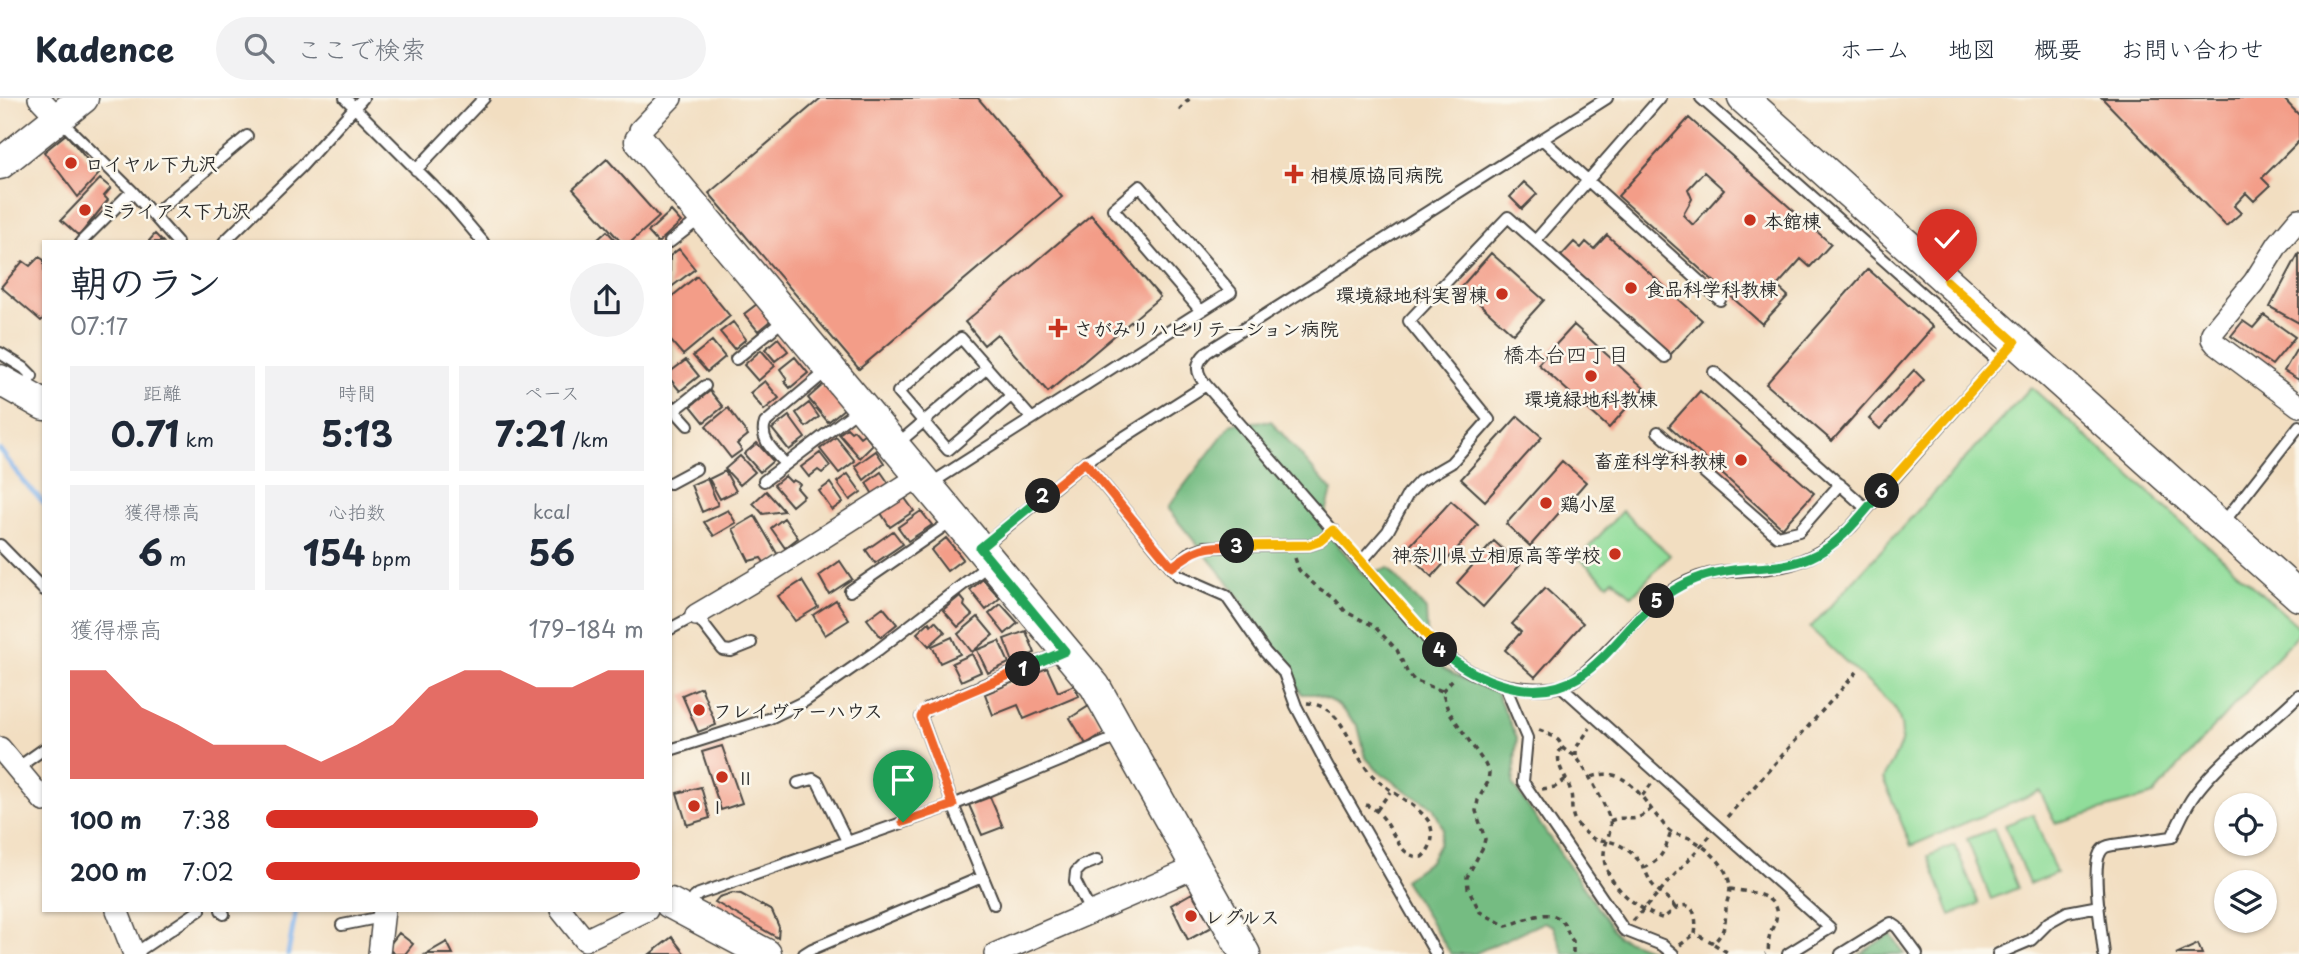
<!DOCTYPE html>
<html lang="ja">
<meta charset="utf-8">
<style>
:root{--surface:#fff;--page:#f2f2f3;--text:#1f2937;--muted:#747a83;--line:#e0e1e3;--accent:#d93025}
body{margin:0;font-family:"Playpen Sans","Klee One",sans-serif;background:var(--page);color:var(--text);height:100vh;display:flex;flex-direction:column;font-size:26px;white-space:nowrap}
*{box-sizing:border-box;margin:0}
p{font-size:23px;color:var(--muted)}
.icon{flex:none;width:38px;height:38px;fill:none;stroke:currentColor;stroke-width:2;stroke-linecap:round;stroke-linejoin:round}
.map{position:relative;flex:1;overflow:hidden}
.panel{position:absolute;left:42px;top:142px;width:630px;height:672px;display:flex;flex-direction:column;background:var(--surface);border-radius:0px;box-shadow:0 2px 5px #0004}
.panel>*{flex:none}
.fabs{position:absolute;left:2214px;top:695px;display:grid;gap:14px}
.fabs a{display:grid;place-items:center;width:63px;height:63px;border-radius:50%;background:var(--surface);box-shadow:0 2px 5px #0004;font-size:35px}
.pin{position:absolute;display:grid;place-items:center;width:60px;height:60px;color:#fff;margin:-72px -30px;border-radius:50% 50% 50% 0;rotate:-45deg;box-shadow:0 0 7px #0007}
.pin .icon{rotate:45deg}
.km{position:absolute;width:35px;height:35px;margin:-18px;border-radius:50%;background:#222;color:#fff;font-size:19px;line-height:35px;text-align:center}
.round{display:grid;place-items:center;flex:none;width:74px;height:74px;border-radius:37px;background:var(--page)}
.headline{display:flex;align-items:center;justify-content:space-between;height:119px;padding:0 28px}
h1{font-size:38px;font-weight:700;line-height:52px}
.figures{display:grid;grid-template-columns:repeat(3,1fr);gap:10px;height:119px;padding:7px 28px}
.figures div{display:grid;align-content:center;border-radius:0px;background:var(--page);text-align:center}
.figures b{font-size:35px;font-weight:700}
.figures small{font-size:19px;font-weight:400}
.figures p{font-size:19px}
.chart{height:196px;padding:14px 28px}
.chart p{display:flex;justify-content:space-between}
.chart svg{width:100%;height:126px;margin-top:7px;fill:var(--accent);opacity:.7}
ul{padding:0 28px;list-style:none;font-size:23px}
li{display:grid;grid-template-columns:112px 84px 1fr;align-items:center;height:52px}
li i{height:18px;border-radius:9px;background:var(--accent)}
header{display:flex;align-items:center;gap:42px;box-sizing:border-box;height:98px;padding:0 35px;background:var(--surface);border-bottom:2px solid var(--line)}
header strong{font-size:33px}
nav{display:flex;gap:38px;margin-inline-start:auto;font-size:24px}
.search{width:490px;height:63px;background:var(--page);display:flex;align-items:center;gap:18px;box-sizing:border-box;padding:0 24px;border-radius:38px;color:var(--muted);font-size:26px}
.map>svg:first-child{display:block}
.green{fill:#90dd9a;stroke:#5e8462;stroke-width:2}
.forest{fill:#74bc82;stroke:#507456;stroke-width:2}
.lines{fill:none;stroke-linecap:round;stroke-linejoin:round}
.stream{stroke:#80b2ec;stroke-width:5}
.building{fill:#f39d88;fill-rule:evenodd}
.lane-casing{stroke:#494642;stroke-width:14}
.street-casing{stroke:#494642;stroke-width:24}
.secondary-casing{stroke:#494642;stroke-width:33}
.path{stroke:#494642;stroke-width:3.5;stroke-dasharray:5 5;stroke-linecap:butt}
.lane{stroke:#fff;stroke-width:10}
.street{stroke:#fff;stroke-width:21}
.secondary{stroke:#fff;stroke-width:30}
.split-1-casing{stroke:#fff;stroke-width:14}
.split-2-casing{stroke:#fff;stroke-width:14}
.split-3-casing{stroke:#fff;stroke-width:14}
.split-4-casing{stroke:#fff;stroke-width:14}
.split-5-casing{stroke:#fff;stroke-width:14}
.split-6-casing{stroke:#fff;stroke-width:14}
.split-7-casing{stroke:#fff;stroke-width:14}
.split-1{stroke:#f0652b;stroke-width:9}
.split-2{stroke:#22a559;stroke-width:9}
.split-3{stroke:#f0652b;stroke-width:9}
.split-4{stroke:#f5b400;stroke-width:9}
.split-5{stroke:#22a559;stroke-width:9}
.split-6{stroke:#22a559;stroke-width:9}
.split-7{stroke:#f5b400;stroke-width:9}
.poi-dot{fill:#c8321e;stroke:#fbf7ec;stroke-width:2.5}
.labels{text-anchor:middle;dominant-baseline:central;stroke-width:5;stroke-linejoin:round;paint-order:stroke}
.poi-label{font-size:19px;font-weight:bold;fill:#2b2b2b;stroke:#fbf7ec;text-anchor:start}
.neighbourhood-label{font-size:21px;fill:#2b2b2b;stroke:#fbf7ec}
</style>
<header>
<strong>Kadence</strong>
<div class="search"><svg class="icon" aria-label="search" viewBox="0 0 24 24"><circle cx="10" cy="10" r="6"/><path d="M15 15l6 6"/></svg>ここで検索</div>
<nav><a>ホーム</a><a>地図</a><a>概要</a><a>お問い合わせ</a></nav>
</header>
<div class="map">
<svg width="2299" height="856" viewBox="0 0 2299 856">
<rect width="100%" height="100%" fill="#fbf7ec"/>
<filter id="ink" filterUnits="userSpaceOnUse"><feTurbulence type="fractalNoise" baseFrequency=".0143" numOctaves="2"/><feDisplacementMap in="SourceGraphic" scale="14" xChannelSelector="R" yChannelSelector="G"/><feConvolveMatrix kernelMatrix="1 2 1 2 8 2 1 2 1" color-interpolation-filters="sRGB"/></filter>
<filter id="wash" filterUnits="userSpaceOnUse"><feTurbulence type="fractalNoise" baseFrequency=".00686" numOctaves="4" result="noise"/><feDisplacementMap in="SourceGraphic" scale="28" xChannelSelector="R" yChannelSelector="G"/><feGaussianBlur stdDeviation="1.57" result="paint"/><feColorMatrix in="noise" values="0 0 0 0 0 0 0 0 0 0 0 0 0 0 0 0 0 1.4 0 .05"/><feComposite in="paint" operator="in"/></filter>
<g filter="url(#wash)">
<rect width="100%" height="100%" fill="#f2dec1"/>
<path class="green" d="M2031,289L2299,529V535L2153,697L2055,725L2040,693L1911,748L1883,680C1898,654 1910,640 1895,610L1810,530Z
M1622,413L1670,457L1632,498L1613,481L1608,486L1579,460Z
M2033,716L2056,775L2029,786L2005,727Z
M1994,731L2018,790L1991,801L1967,741Z
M1955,747L1979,806L1951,817L1928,758Z"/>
<path class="forest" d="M1271,323L1332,393L1322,429L1364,477L1388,470L1426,512L1428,553L1444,571L1467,583L1496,594L1517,640L1513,687L1618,839L1663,856H1564L1553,828L1544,824L1474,856H1451L1404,782L1430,763L1439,746L1443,730L1433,709L1412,697L1378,673L1366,660L1358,628L1337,606L1316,596H1302L1232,489L1167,410L1232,325Z
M1890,836L1905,856H1860Z"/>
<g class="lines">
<path class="stream" d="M0,352L24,384L44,405
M288,856L296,812"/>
</g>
<g id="blocks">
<path class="building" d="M821,0H978L1062,99L859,271L709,95Z
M2102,0H2283L2299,17V43L2262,80L2270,88L2254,103L2246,95L2234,108L2241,115L2226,128Z
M1689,20L1831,146L1810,169L1801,161L1777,188L1788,198L1762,226L1618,98ZM1704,74L1724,92L1693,127L1683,117L1692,101L1688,91Z
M66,36L99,76L78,99L44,54Z
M607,61L659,119L631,144H621L573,91Z
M100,81L111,90L104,98L108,102L79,138L61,122Z
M1524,84L1537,96L1522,111L1510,99Z
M671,113L681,124L659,144H657L648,134Z
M1091,117L1160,199L1048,294L997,236L984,247L965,224Z
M607,133L617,144H595Z
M155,136L163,144H148Z
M1607,137L1702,222L1670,257L1561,158L1574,144L1581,150L1586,144L1594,151Z
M679,151L695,171L670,190V158Z
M1491,155L1544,202L1513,236L1461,189Z
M2299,155V225L2270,209Z
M39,159L44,162V220L41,223L1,189L23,163L30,168Z
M1868,171L1933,229L1832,343L1766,286Z
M697,178L730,218L683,257L670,242V200Z
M757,206L770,223L758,233L744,216Z
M2264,217L2295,239L2272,267L2231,238L2243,223L2253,230Z
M733,224L746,241L734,251L720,234Z
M1574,227L1644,290L1609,330L1538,266Z
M778,240L788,253L775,263L765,251Z
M712,243L725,259L707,274L693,258Z
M2299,247V282L2284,273Z
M761,252L775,268L758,283L744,267Z
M795,259L808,275L790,290L784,283L787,281L780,271Z
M686,262L699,278L680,293L670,281V274Z
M1914,272L1924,282L1880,331L1869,321Z
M765,283L779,300L764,312L750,295Z
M824,286L845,310L828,324L808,300Z
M710,293L723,309L704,324L691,308Z
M1700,293L1814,395L1782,430L1669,328Z
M809,305L819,319L806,329L796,315Z
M728,310L748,337L737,346L742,352L731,360L706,328Z
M789,318L805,340L789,352L772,331Z
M1518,318L1542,339L1485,403L1461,381Z
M847,330L851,334L854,332L860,339L864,336L873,347L860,360L839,336Z
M836,339L855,363L839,375L820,351Z
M757,345L773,363L760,374L744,356Z
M876,353L884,365L864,382L855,368Z
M820,355L830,368L822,375L818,372L809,379L801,369Z
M740,358L755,374L740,387L725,371Z
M1562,363L1586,384L1530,448L1506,426Z
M725,373L736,393L720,401L709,381Z
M881,374L890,387L874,398L866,385Z
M848,376L861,394L850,402L837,384Z
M785,378L791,384L793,382L800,386L797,390L804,398L792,408L774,387Z
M707,380L718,407L702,414L691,387Z
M830,385L843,404L832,412L819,393Z
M766,393L784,413L763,416L753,405Z
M902,396L914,413L890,429L879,412Z
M1451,403L1478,427L1432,479L1405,453Z
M728,412L736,425L714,438L704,424Z
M921,413L932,427L908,443L898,429Z
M755,418L779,459L766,467L761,460L749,463L733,431Z
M784,420L798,440L785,450L771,430Z
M893,433L903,446L875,465L866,452Z
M946,440L963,461L947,473L931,452Z
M1494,443L1520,467L1483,509L1457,485Z
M840,463L852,481L829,496L819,478Z
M983,481L1000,500L986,512L970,492Z
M802,483L818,509L795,523L778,498Z
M1545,490L1583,525L1535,579L1505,552L1521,534L1512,526Z
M960,498L965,504L964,508L972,517L958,529L943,512Z
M836,502L849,522L825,537L813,517Z
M1001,506L1018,525L1005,536L989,516Z
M883,509L897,526L881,539L867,521Z
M978,519L993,537L972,554L958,536Z
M935,523L945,534L929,548L917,535L929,524L931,527Z
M1026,533L1035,555L1013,564L1004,541Z
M952,539L960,556L940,565L932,548Z
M999,543L1009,565L988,575L977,552Z
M972,556L981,574L961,583L952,565Z
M1047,570L1058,594L1074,587L1079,598L1024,621L1018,607L993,617L985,596Z
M701,589L716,627L698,634L682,597Z
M1089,608L1105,634L1086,646L1070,620Z
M722,648L742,705L721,712L702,654Z
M701,689L710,720L687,727L677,695Z
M990,699L1003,729L982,737L969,707Z
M732,795L741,796L772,813L779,829L778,840L715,804L719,799Z
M1192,795L1212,829L1188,842L1171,807Z
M399,835L413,846L405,856H395L387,850Z
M672,839L685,856H650Z
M447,844L453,856H426Z
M2198,846L2202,856H2176Z"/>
</g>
</g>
<g filter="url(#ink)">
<use href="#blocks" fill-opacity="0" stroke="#494642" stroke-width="2"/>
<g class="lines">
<defs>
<path id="lane" d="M345,0L449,104L483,144
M1607,0L1207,254C1194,266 1196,275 1206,287L1431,545C1461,570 1485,587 1525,590C1536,591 1551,591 1562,588C1579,582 1592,568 1604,556C1632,528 1660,492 1698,479C1719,472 1740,473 1762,471C1800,468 1824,455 1851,429L2013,246
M1701,0L1998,263
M60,22L132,93L177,144
M1542,41L1720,202
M416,72L484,0
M154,116L247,38
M1535,143L1665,259
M81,144L132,93
M224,144L301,69L363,0
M670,144L701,120
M0,255L24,270L32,278L22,291
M736,261L785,221
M1714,274L1867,411
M1011,298L948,352L898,294L961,240L1032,321
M670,307L688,327
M675,312L705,288
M1658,334L1777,438L1799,433L1840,386
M896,347L987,270
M1085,364L1178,477L1226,498L1265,554L1284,575L1296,608L1327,667L1436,856
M785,366C775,354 759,342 765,325L828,272
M764,383L860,310
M670,385L696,371
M930,386L1201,213L1231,194L1140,88L1113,111L1201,213
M2223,425L2299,328
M0,447L44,492
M982,449L1085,364L1206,287
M1361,464L1388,433L1408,396L1420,383L1451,365L1489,322L1409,223L1508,119L1535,143L1660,0
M1172,469L1191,454L1205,449L1309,447L1321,443L1334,432
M850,493L953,422
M670,531L696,517L723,552L731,553L751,545
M1505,588L1527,640L1523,684L1624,832L1662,847L1673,856
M1561,588L1830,830L1788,856
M670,652L768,621L805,603L878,552L991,465
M17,670L44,651
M798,685L813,681L818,684L847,743
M994,806L953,707L921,619L928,610L1063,554
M221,812L224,816
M688,813L694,800L699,796L953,707L1120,638
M1091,815L1075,783L1076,774L1082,768L1097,762
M342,827L382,819
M134,856L200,812
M804,856L812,851L982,779
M1841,856L1891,825L1897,829L1917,856
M1998,856L2031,842L2049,824L2067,814L2099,808
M2104,856C2102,836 2091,771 2100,755C2103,749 2107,748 2113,747L2172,739C2179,725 2185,709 2195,696C2224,657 2265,631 2299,597"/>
<path id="street" d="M39,0L58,20
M640,43V32L671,0
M2299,121L2278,146L2254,184L2212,235V241L2216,246L2299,308
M696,517L774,471L920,378
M0,650L44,703
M117,812L134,856
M561,812L585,842L647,812
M379,856L384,812
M995,856L1196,769"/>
<path id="secondary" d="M1743,0L2299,498
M640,43L1095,588L1245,856
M0,66L83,0
M0,282L44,307
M670,805L766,856"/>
</defs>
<use href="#lane" class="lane-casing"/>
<use href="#street" class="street-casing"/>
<use href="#secondary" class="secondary-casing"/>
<path class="path" d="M1179,12L1190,0
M1295,460L1299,472L1317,489L1334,500L1346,514L1374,528L1397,552L1408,576L1414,582L1442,593L1448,612L1485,666L1489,675L1488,684L1478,702L1476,713L1485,741L1483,749L1467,779L1468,790L1480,814L1506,828C1522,824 1548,808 1562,823C1567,828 1567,836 1573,843V856
M1442,593L1455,579
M1307,605C1345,608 1349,651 1370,675C1385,692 1420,708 1429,724C1435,737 1432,750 1422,759C1392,760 1395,717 1366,707
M1539,632C1545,634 1553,638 1558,642C1564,649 1557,645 1564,651C1568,655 1574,656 1577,660C1586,671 1608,711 1610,723C1612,734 1605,744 1604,755C1602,784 1638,812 1662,820C1669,817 1672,812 1677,810C1696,800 1697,824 1695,836L1714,845C1725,832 1725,828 1726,811C1726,804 1730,797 1730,790C1729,769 1709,751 1691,741C1685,737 1677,738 1671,734C1667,732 1663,725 1660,722C1640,699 1626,665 1589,680
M1562,650L1559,654C1556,671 1568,679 1571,695C1573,705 1570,713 1575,723C1580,731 1587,736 1595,742C1614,741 1631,751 1642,767C1646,773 1648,780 1652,786C1659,795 1670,800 1675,810
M1576,658V650L1590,630
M1542,691L1555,689L1566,681
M1642,698L1652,685
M1377,712L1390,694
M1727,719L1857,574
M1610,723C1628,715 1631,729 1651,711
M1644,770C1662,762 1665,752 1671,734
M1730,791C1747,794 1781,795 1776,821C1775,827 1771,831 1770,836C1768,842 1769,848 1768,854L1765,856
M1633,823L1710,738
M1714,846L1730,856
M1680,847L1695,836"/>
<use href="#lane" class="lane"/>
<use href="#street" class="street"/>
<use href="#secondary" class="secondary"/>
</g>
</g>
<g class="lines" filter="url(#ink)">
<defs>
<path id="split-1" d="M903,724L953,707L923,625L921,619L924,613L1023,571"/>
<path id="split-2" d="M1023,571L1065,553L980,450L1043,398"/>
<path id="split-3" d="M1043,398L1085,364L1172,469C1197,449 1205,448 1237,448"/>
<path id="split-4" d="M1237,448L1309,447L1321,443L1334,432L1440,552"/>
<path id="split-5" d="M1440,552C1476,583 1534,607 1579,579C1609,559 1630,526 1657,503"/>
<path id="split-6" d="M1657,503C1677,489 1696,478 1721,474C1752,468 1781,472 1811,459C1841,446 1861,417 1882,393"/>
<path id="split-7" d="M1882,393L2015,244L1947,183"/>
</defs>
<use href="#split-1" class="split-1-casing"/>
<use href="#split-2" class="split-2-casing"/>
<use href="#split-3" class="split-3-casing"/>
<use href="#split-4" class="split-4-casing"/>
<use href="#split-5" class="split-5-casing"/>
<use href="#split-6" class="split-6-casing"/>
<use href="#split-7" class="split-7-casing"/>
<use href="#split-1" class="split-1"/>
<use href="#split-2" class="split-2"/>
<use href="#split-3" class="split-3"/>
<use href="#split-4" class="split-4"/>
<use href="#split-5" class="split-5"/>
<use href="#split-6" class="split-6"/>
<use href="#split-7" class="split-7"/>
</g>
<g class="poi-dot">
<circle cx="71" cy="65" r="7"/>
<path d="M1290.5 65.5h7v7h7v7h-7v7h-7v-7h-7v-7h7z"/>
<circle cx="85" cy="112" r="7"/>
<circle cx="1750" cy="122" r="7"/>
<circle cx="1631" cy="190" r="7"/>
<circle cx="1502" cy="196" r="7"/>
<path d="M1054.5 219.5h7v7h7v7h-7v7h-7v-7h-7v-7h7z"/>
<circle cx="1591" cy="278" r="7"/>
<circle cx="1741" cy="362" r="7"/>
<circle cx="1546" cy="405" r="7"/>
<circle cx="1615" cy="456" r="7"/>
<circle cx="699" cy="612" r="7"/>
<circle cx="722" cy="679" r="7"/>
<circle cx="694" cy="708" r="7"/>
<circle cx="1191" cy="818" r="7"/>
</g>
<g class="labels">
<g class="poi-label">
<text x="85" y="65">ロイヤル下九沢</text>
<text x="1310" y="76">相模原協同病院</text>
<text x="99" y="112">ミライアス下九沢</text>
<text x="1764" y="122">本館棟</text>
<text x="1645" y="190">食品科学科教棟</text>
<text x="1488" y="196" text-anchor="end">環境緑地科実習棟</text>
<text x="1074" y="230">さがみリハビリテーション病院</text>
<text x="1591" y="300" text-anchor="middle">環境緑地科教棟</text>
<text x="1727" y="362" text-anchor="end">畜産科学科教棟</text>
<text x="1560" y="405">鶏小屋</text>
<text x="1601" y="456" text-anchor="end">神奈川県立相原高等学校</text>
<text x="713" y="612">フレイヴァーハウス</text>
<text x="736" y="679">Ⅱ</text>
<text x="708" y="708">Ⅰ</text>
<text x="1205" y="818">レグルス</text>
</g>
<g class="neighbourhood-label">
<text x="1566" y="255">橋本台四丁目</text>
</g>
</g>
</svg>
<div class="fabs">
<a><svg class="icon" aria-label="locate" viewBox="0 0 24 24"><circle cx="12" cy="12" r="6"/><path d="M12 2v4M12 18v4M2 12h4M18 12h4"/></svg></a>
<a><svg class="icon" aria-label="layers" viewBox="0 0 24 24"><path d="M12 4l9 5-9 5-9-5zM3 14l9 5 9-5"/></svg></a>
</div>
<div class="pin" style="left:903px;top:724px;background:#1e9e55"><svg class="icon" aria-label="arrive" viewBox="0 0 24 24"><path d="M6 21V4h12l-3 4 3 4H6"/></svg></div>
<div class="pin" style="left:1947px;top:183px;background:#d93025"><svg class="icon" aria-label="check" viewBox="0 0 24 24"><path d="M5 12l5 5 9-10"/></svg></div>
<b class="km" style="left:1023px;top:571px">1</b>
<b class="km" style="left:1043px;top:398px">2</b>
<b class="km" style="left:1237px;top:448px">3</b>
<b class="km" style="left:1440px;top:552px">4</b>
<b class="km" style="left:1657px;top:503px">5</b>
<b class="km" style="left:1882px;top:393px">6</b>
<section class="panel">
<div class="headline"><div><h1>朝のラン</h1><p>07:17</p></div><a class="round"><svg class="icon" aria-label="share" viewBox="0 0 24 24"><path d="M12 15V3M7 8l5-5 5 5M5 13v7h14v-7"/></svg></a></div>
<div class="figures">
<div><p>距離</p><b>0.71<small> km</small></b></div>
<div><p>時間</p><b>5:13</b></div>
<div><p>ペース</p><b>7:21<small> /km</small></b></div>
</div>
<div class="figures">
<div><p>獲得標高</p><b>6<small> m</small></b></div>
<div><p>心拍数</p><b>154<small> bpm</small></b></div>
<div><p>kcal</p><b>56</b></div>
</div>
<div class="chart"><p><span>獲得標高</span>179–184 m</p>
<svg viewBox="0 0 160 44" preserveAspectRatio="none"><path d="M0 44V6L10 6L20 19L30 25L40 32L50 32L60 32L70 38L80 32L90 25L100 12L110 6L120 6L130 12L140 12L150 6L160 6V44z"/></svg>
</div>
<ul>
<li><b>100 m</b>7:38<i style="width:72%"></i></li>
<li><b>200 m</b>7:02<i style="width:99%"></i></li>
</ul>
</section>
</div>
